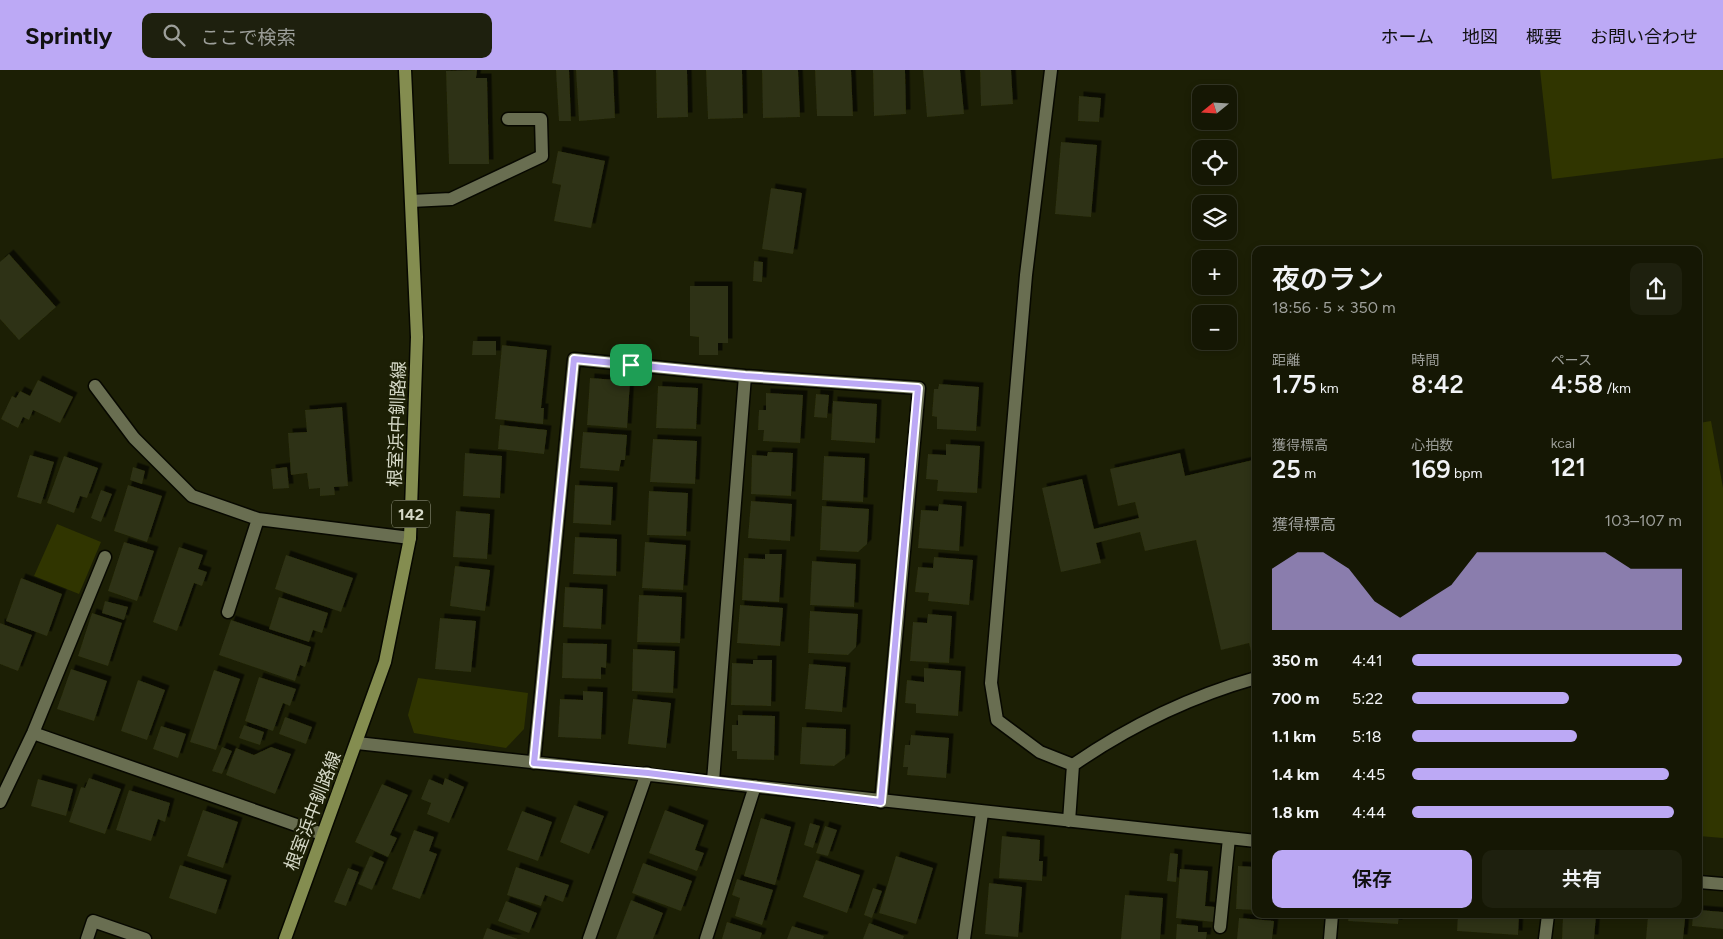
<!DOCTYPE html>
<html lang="ja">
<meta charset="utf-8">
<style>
:root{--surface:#151704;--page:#1e200e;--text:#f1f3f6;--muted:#9d9f9a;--line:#343626;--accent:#bca9f5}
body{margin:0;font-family:Figtree,"Noto Sans JP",sans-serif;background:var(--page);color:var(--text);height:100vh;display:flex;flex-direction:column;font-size:19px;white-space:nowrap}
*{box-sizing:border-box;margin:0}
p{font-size:16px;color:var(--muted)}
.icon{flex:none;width:28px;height:28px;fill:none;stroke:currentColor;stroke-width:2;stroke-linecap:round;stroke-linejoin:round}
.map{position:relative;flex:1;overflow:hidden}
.side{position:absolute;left:1252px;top:176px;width:450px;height:672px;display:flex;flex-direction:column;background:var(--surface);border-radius:10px;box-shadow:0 2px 8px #0003,0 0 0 1px var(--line)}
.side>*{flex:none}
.needle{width:32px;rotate:252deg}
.buttons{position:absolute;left:1192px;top:15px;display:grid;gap:10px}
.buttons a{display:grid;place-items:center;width:45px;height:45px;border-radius:10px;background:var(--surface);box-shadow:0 2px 8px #0003,0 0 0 1px var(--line);font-size:25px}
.pin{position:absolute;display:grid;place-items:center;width:42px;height:42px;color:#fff;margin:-21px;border-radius:10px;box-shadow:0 2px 8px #0006}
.round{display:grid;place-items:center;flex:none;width:52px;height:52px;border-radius:10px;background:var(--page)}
.overview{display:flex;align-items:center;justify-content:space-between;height:85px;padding:0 20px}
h1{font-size:28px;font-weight:600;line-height:38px}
.stats{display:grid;grid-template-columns:repeat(3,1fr);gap:8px;height:85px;padding:5px 20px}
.stats div{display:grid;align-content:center}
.stats b{font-size:25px;font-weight:600}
.stats small{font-size:14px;font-weight:400}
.stats p{font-size:14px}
.chart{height:140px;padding:10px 20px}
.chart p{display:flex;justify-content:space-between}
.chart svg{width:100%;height:90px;margin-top:5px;fill:var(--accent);opacity:.7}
.button{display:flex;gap:10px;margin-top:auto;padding:10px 20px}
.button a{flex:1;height:58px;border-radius:10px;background:var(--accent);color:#111;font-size:20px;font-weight:600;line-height:58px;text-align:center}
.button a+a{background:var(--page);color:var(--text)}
ul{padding:0 20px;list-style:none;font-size:16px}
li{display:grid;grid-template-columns:80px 60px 1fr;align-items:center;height:38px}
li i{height:12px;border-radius:6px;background:var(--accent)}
header{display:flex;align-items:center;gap:30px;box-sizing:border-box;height:70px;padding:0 25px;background:var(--accent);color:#111}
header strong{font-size:24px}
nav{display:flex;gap:28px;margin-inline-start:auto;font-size:18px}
.search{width:350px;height:45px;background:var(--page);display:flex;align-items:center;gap:12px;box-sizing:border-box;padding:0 18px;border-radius:10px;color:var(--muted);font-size:19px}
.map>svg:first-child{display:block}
.green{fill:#303500}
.building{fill:#2e3213;filter:url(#shadow)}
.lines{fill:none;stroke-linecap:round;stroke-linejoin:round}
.minor-casing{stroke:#070800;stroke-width:15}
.major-casing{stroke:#070800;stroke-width:15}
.minor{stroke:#696e51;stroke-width:12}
.major{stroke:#848d50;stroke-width:12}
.route-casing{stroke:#fff;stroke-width:10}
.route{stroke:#bca9f5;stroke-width:6}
.labels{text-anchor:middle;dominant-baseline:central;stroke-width:5;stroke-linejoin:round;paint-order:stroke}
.shield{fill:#1c1f05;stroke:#9ea18e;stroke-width:1}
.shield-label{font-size:16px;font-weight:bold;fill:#d6d9c8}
.street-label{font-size:18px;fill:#d6d9c8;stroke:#1c1f05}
</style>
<header>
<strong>Sprintly</strong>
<div class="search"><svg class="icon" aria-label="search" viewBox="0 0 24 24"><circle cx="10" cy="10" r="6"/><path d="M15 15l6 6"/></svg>ここで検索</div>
<nav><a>ホーム</a><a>地図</a><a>概要</a><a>お問い合わせ</a></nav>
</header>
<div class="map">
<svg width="1723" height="869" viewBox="0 0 1723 869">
<defs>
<filter id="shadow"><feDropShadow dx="4.5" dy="-4.5" stdDeviation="0" flood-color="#0009"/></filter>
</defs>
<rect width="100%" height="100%" fill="#1c1f05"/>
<path class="green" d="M1540,0H1723V88L1552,109Z
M1711,351L1723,418V768L1699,766V353Z
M57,454L101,472L79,524L34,506Z
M418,608L528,623L524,659L506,678L414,663L408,645Z"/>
<path class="building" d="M477,0L476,8H487L489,94H449L446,1Z
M556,0H569L571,51H559Z
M576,0H613L615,48L579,51Z
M656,0H687L688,47L657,48Z
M706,0H742L743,48L708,49Z
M762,0H798L800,47L763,48Z
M815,0H851L853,46H817Z
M873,0H905L906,44L874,46Z
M923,0H960L964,44L927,47Z
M980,0H1011L1013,34L981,36Z
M1079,26L1101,28L1099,52L1078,51Z
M1061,72L1097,75L1091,147L1055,144Z
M558,81L605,91L591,158L554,151L561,115L552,113Z
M771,118L802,123L793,184L762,179Z
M9,184L56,237L19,270L0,249V192Z
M754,191L763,192L762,212L753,211Z
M690,216H728V273H718V285H699V267L690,266Z
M473,271H496V285H472Z
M502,275L547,280L541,338H544L543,354L495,349Z
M590,308L630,311L627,358L587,355Z
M38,310L73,327L60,353L33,340L29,350L23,347L18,358L1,349L12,326L16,328L20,321L30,326Z
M939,314L979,317L976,361L937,359V347L932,346L934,319H938Z
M658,316L698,318L696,359L656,358Z
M766,323L803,325L800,373L763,371L764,360H758L759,340H766Z
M816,324L829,325L827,348L814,347Z
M833,331L877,334L875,373L831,370Z
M342,337L348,416L334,417L335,425L320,426V418L309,419L307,403L291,405L288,363L307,362L305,340Z
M500,355L547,360L544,384L498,379Z
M583,362L627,365L625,390H621L619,401L580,398Z
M653,369L697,371L695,414L650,412Z
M946,374L980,376L977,423L937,421L938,410L926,409L928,384L946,385Z
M768,382L793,383L791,426L751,424L752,385L767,386Z
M465,383L502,386L500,428L463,426Z
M1180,383L1185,406L1253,390L1256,405V593L1254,594L1249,573L1221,580L1196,470L1145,481L1140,462L1096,473L1101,493L1061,502L1042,418L1082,409L1094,459L1139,448L1135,432L1118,436L1110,399Z
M30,385L54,392L41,434L17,427Z
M64,386L98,398L87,428L80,426L74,443L47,433Z
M824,386L865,388L863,432L822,430Z
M133,397L145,401L142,414L130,410Z
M287,397L289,418L273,419L271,399Z
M128,415L162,426L147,472L114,461Z
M575,415L613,417L611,455L573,453Z
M101,420L112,424L101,452L91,448Z
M649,421L688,423L686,466L647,465Z
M751,431L792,434L790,471L748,468Z
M939,434L962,436L959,481L918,478L921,440L938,441Z
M822,436L869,439L867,474L858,482L820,480Z
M456,441L490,444L487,489L453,487Z
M575,467L617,469L616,506L573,504Z
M124,472L154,481L137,531L108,521Z
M645,472L686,475L683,520L642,518Z
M179,477L203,485L198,499L207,502L202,516L194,513L177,561L153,552Z
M765,484H782L779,532L742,530L744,488L765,489Z
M286,485L353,508L341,542L275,519Z
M934,487L973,490L969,535L928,531L929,523L915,522L918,497L933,498Z
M812,491L856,494L854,537L810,535Z
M455,496L490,500L485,541L450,536Z
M21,508L62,524L47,566L6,551Z
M565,517L603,519L601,559L563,557Z
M639,525L682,527L680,573L637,572Z
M279,527L328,543L322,563L313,560L309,572L269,559Z
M105,531L128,537L124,550L102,543Z
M740,535L783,538L780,576L737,573Z
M810,541L858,544L856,577L848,585L808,583Z
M92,543L122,553L108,596L78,586Z
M928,544L952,546L949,593L910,591L913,552L927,553Z
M440,548L476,551L471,602L435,599Z
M231,550L311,577L305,597L300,595L295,611L219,585Z
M0,553L32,565L18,601L0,594Z
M563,573L607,574L606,598L601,597V609L562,608Z
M633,579L675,581L673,623L632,621Z
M753,590H772L771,636L731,635L732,593L753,594Z
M809,594L846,597L842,642L805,639Z
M924,598L961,601L958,646L916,643V634L905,633L907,610L924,612Z
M71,599L107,611L94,651L57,639Z
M214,600L240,609L216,680L190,672Z
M259,607L296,619L290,636L283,633L273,661L245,651Z
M138,610L165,620L147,670L121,661Z
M583,621L603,622L601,669L558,667L560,629L583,630Z
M633,629L671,633L666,678L628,674Z
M738,645L775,646L774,690L737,689V681H732V655H738Z
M285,647L312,657L306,674L279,664Z
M244,655L264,662L260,675L239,668Z
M161,656L186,664L178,688L153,679Z
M802,657L846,659L845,688L834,696L800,694Z
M911,665L949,668L946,708L907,705L908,697H903L905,675H910Z
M222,677L232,681L222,704L212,701Z
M271,677L291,684L275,724L226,705L236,678L254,685Z
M89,708L121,719L105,764L69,752L81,717L85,718Z
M445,708L464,717L449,753L427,744L431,733L421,729L429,709L443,715Z
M38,709L73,719L66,746L31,736Z
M382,714L408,725L390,765L397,768L388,787L355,772Z
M129,720L170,733L165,752L158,749L151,771L116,760Z
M574,735L604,746L589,784L560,772Z
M203,740L238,752L223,798L187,786Z
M665,740L704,755L695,780L704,783L697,801L649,783Z
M522,741L552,752L538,791L507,780Z
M761,748L791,757L775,815L744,806Z
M810,753L820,756L813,778L804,775Z
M825,756L837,760L828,786L816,783Z
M414,760L434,767L429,781L437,784L420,829L392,819Z
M1002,766L1040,770L1039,791H1043L1042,811L999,808Z
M1170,783L1178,784L1176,812L1167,811Z
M370,786L384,792L372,820L358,814Z
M896,786L933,798L916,854L879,843Z
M816,790L860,805L847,843L803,827Z
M643,793L692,811L681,841L632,823Z
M180,795L227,810L216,844L169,828Z
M1238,796L1256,797V840L1236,839Z
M516,797L569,815L563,832L545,825L541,836L507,825Z
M348,798L359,802L346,836L334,832Z
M1180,799L1208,801L1205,836L1215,837L1214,852L1176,848Z
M737,809L773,820L762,855L735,846L740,828L732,825Z
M989,813L1022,817L1018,867L985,864Z
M873,818L882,821L872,848L864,845Z
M1125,825L1163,828L1160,869H1121Z
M631,830L663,843L653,869H616Z
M506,831L537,843L529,863L498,851Z
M1699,840L1723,842V859L1692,856L1693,845H1699Z
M1349,845H1399L1398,854L1348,851Z
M1458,845H1519L1518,865L1457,861Z
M1563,845H1596L1594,869H1562Z
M1648,846L1685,849L1683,869H1646Z
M1239,848L1274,851L1272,869H1237Z
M727,852L762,863L760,869H722Z
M869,853L904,866L903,869H863Z
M1177,854L1198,856V862H1207L1206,869H1176Z
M792,856L824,866L823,869H787Z
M487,858L518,869H483Z"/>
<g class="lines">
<defs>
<path id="minor" d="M1051,0L1026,205L991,613L997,650L1040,682L1073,695L1069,751
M411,131L451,129L542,86L541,49H508
M95,316L134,368L192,426L258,449
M228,542L258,449L410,468
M33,663L322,764
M357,673L1256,771
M534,693L574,289L745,306L919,318L881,732
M1073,695C1128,657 1192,626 1256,608
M713,711L745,306
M0,732L33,663L105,487
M1699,812L1723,814
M1220,857L1229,768
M87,869L93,851L145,869
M589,869L647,703
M706,869L755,716
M964,869L982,743
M1330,869L1332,845
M1545,869L1548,845"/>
<path id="major" d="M285,869L385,592L410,468L417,267L405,0"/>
</defs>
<use href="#minor" class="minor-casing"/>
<use href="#major" class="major-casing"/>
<use href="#minor" class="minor"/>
<use href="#major" class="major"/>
</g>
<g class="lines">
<defs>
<path id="route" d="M574,289L745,306L918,318L881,732L648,703L534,693Z"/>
</defs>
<use href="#route" class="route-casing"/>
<use href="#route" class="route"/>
</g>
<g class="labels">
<rect class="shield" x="392" y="430.5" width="38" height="27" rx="4"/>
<g class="shield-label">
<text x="411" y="444">142</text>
</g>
<g class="street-label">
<text transform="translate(397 354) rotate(-88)">根室浜中釧路線</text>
<text transform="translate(313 741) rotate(-69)">根室浜中釧路線</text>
</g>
</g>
</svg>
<div class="buttons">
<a><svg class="needle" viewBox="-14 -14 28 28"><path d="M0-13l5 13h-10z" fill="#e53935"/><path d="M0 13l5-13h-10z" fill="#9d9f9a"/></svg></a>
<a><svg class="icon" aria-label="locate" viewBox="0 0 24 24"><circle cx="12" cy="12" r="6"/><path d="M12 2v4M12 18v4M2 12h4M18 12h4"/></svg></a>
<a><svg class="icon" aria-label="layers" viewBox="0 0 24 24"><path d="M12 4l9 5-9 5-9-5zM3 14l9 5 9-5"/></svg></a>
<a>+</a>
<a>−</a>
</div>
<div class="pin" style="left:631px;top:295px;background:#1e9e55"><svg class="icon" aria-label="arrive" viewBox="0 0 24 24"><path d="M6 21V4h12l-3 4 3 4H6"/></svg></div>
<section class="side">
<div class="overview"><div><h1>夜のラン</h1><p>18:56 · 5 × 350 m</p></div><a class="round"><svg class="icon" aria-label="share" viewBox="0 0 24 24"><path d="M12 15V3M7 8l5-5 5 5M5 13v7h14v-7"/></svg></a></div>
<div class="stats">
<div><p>距離</p><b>1.75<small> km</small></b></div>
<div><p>時間</p><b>8:42</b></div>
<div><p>ペース</p><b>4:58<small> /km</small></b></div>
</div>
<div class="stats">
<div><p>獲得標高</p><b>25<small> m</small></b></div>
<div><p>心拍数</p><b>169<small> bpm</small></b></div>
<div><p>kcal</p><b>121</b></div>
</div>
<div class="chart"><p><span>獲得標高</span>103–107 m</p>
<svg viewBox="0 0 160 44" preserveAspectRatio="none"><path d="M0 44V14L10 6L20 6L30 14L40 30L50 38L60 30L70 22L80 6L90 6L100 6L110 6L120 6L130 6L140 14L150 14L160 14V44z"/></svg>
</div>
<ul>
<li><b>350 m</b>4:41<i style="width:100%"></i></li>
<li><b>700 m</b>5:22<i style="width:58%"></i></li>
<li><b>1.1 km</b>5:18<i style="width:61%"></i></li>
<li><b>1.4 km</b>4:45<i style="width:95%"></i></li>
<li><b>1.8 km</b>4:44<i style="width:97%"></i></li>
</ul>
<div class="button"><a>保存</a><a>共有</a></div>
</section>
</div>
